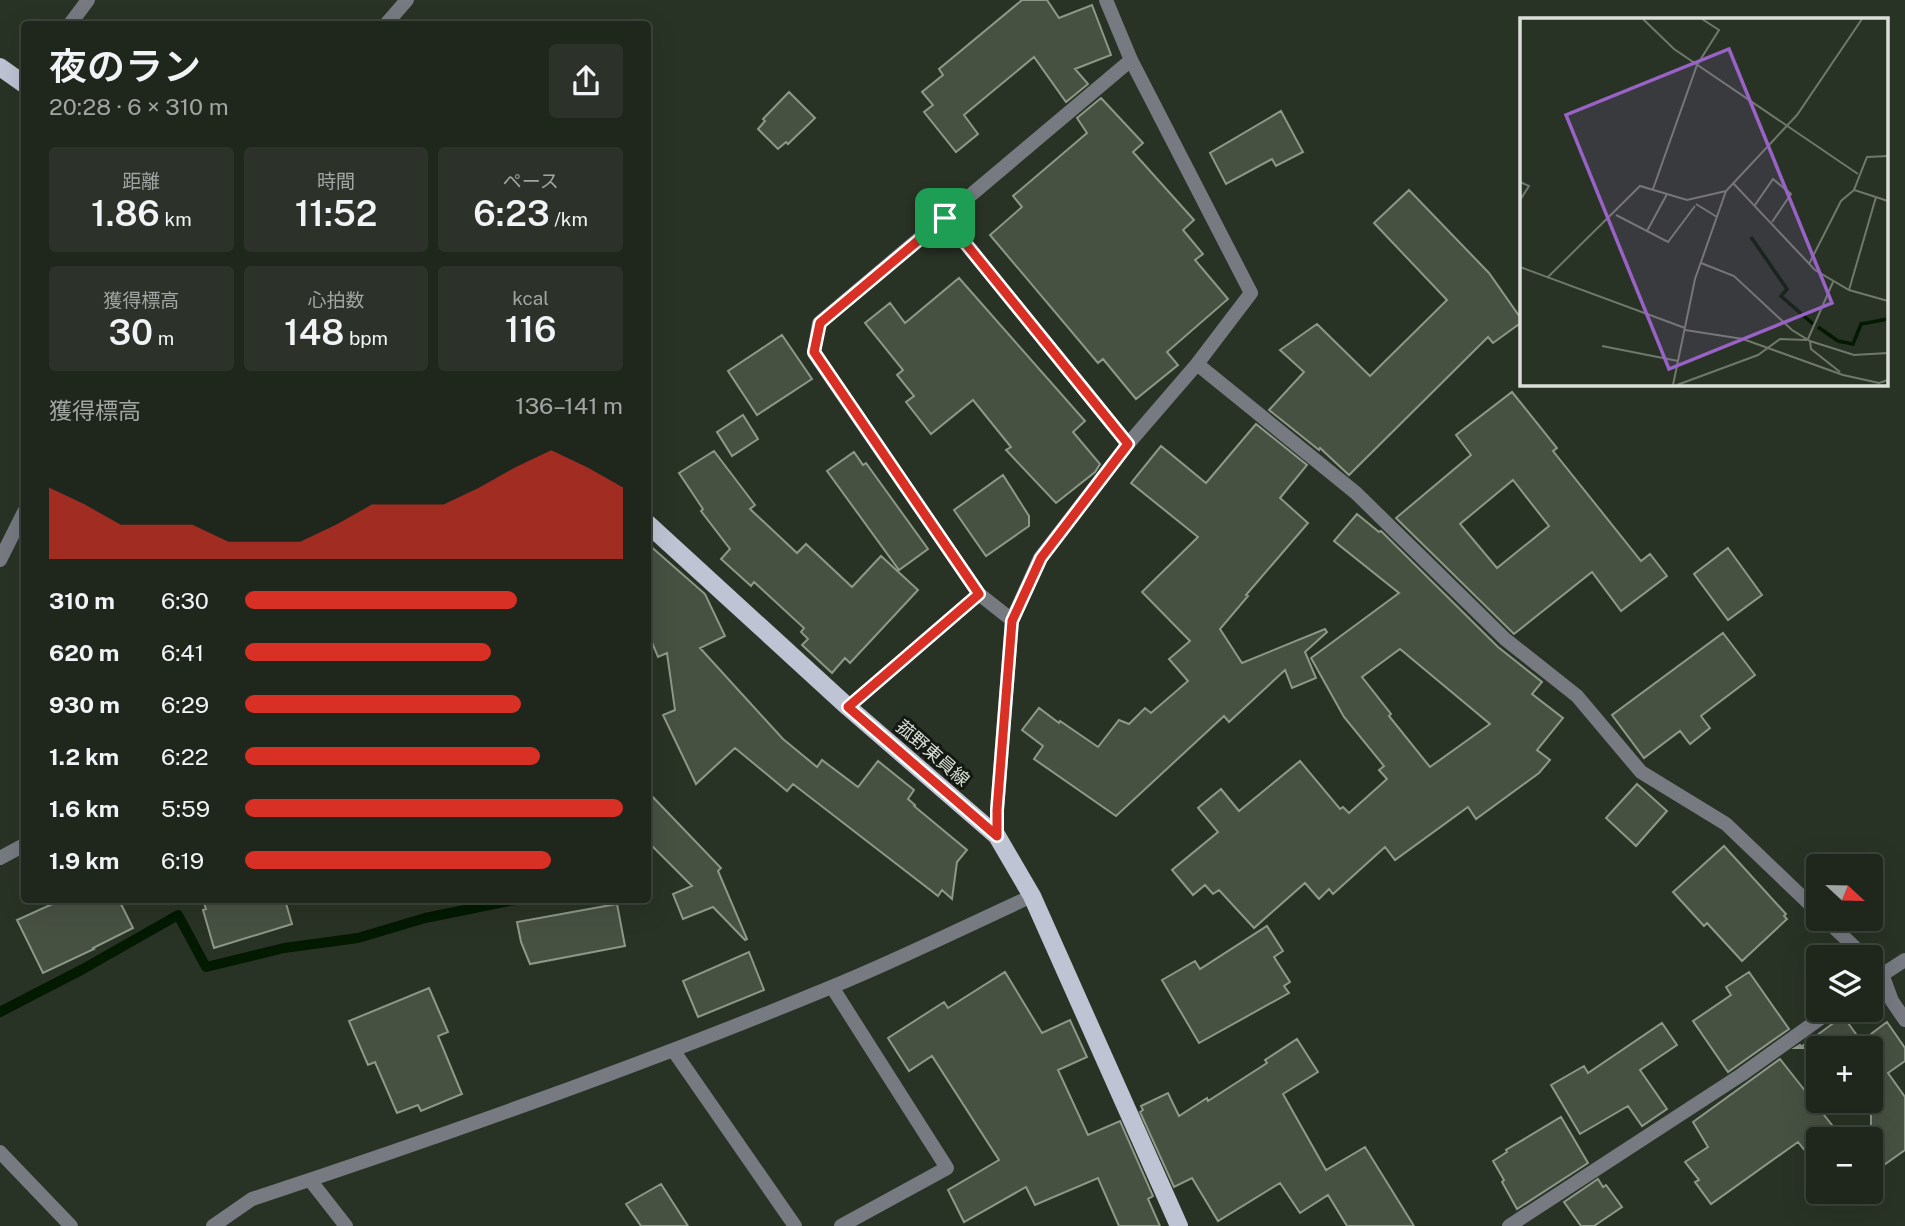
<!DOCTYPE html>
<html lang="ja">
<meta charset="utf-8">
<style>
:root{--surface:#1f261c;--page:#2c3229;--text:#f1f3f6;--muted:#a1a5a3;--line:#3c433b;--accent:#d93025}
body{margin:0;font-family:"Public Sans","Noto Sans JP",sans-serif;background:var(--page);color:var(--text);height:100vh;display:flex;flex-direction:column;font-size:26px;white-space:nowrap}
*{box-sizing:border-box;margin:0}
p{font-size:23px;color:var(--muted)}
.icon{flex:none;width:38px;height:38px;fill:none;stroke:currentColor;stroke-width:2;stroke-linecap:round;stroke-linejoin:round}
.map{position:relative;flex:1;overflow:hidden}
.details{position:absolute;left:21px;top:21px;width:630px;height:882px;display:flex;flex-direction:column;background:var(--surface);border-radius:7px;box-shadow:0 7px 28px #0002,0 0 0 2px var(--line)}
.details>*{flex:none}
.needle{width:46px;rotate:112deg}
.buttons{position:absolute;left:1806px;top:854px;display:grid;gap:14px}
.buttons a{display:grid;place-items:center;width:77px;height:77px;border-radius:7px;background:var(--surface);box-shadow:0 7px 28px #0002,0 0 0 2px var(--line);font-size:35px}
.pin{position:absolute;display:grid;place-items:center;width:60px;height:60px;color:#fff;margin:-30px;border-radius:14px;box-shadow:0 4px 10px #0006}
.round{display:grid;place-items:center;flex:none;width:74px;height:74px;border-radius:7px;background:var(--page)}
.head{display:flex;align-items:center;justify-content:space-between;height:119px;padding:0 28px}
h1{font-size:38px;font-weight:600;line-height:52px}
.stats{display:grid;grid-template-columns:repeat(3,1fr);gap:10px;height:119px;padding:7px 28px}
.stats div{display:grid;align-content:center;border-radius:7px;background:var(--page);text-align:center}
.stats b{font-size:35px;font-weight:600}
.stats small{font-size:19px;font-weight:400}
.stats p{font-size:19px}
.chart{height:196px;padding:14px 28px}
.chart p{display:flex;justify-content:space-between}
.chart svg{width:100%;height:126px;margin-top:7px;fill:var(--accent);opacity:.7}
ul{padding:0 28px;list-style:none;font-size:23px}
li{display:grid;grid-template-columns:112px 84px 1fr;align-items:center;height:52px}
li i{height:18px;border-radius:9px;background:var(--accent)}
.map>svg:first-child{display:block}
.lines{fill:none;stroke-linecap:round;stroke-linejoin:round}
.stream{stroke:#031900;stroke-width:10}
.building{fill:#475142;stroke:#8d9888;stroke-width:2;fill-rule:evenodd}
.street{stroke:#777a81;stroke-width:14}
.primary{stroke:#bec4d4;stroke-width:18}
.route-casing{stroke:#fff;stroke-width:14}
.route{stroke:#d93025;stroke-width:9}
.labels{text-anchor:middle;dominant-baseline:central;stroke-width:6;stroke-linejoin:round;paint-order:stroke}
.street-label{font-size:18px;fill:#dae0d7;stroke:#151913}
.inset-river{fill:none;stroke:#031900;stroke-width:3.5}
.inset-road{fill:none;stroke:#70786c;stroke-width:2}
.view{fill:#9862c6;fill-opacity:0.15;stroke:#9862c6;stroke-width:3.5}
.inset-edge{fill:none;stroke:#dae0d7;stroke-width:3.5}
</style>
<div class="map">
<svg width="1905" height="1226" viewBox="0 0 1905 1226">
<rect width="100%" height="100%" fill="#293325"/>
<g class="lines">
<path class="stream" d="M0,1012L83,969L178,915L206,967L284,948L358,938L425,918L514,900"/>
</g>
<path class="building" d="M1022,0H1047L1059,18L1092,5L1111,55L1075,69L1088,84L1066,102L1034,57L964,115L978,134L956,152L924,112L933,105L922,92L943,75L939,69Z
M789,92L815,118L788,144L786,142L778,149L758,129L765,121L763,119Z
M1101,98L1143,143L1133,152L1194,220L1183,230L1203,254L1195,260L1228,299L1167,352L1178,365L1136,399L1103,359L1098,363L990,235L1022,207L1013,196L1087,133L1077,118Z
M1281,111L1303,152L1276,166L1272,159L1226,184L1210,153Z
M1409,190L1489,273L1522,320V322L1493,343L1488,337L1349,475L1320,448L1319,450L1269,410L1304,372L1280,350L1317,324L1370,376L1447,300L1374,223Z
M959,278L1085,421L1073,432L1100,464L1095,472L1056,503L1006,450L1011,447L973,400L931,434L906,402L914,396L897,375L903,370L865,323L890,303L905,323Z
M782,335L812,379L757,415L728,371Z
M1512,392L1557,448L1553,451L1641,561L1650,554L1667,576L1621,611L1592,572L1514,634L1396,518L1471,455L1456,435ZM1513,480L1549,526L1497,568L1460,524Z
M743,415L758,439L732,456L717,432Z
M1256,424L1307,465L1280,498L1308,523L1246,595L1248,596L1220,629L1242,663L1325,629L1327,632L1305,652L1316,678L1292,688L1285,670L1229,722L1224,716L1116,816L1034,759L1043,746L1022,730L1039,708L1059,723L1060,721L1098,747L1119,720L1129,724L1145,708L1151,713L1188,681L1169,659L1190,641L1142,592L1198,537L1131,483L1161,446L1206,483Z
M714,451L755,505L750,509L797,553L806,544L852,587L881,556L918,590L850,663L845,658L832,673L802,645L808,639L801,632L804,628L754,582L751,586L721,559L730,549L701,511L703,509L679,473Z
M854,452L863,465L866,463L928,549L899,570L827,471Z
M1003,475L1029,516V526L986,556L954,510Z
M1357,514L1379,532L1381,531L1498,647L1542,682L1532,694L1563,718L1537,750L1550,760L1539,773L1476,819L1468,807L1395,860L1385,847L1333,894L1329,889L1319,899L1305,883L1254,928L1219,890L1213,894L1205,885L1193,895L1172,870L1218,832L1198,808L1221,789L1239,811L1300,761L1340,809L1343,807L1349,813L1387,779L1379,770L1384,766L1344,717L1311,658L1399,593L1334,541ZM1400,649L1490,724L1430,767L1389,716L1391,714L1362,677Z
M648,544L705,594L725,636L700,648L783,739L817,767L822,760L858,787L878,761L914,790L908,799L915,805L914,806L967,850L957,862L952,899L942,890L938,896L793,784L787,791L735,748L696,784L663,715L675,710L667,653L658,657L648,633Z
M1728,548L1762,595L1728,620L1694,574Z
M1723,633L1755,675L1701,716L1710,728L1690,744L1680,731L1644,758L1612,715Z
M1637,784L1667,811L1636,846L1606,818Z
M648,792L721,868L718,871L747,939L745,940L713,907L683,919L673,894L692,886L652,846L648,834Z
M1724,846L1786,914L1784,916L1787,919L1742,961L1707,923L1704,926L1673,892Z
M61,900H119L133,928L93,948L94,949L43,973L17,920Z
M203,900H285L292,924L214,948L203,910L206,909Z
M617,904L625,946L530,964L521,942L517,922Z
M1267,926L1283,951L1274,957L1290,982L1284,986L1289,993L1199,1043L1162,980L1195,961L1200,969Z
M749,952L764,990L698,1017L683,981Z
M1005,972L1042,1033L1070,1020L1087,1057L1058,1070L1088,1135L1120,1121L1153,1196L1148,1199L1160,1226H1119L1098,1178L1035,1205L1026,1187L964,1222L948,1190L999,1160L932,1056L909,1071L888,1038L944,1002L948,1008Z
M1749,972L1789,1029L1728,1072L1693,1021L1731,995L1726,987Z
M429,988L448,1032L438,1036L462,1094L421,1111L418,1105L397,1113L375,1062L368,1065L349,1021Z
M1843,1016L1866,1048H1795L1800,1045L1801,1047Z
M1887,1022L1905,1048V1061L1888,1073L1905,1097V1150L1871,1174V1034Z
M1662,1023L1677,1045L1640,1070L1667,1109L1642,1126L1628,1106L1580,1134L1551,1085L1584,1066L1588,1073Z
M1297,1039L1318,1072L1283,1094L1326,1170L1365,1147L1414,1226H1347L1328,1195L1300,1213L1280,1183L1218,1221L1192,1178L1174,1187L1140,1112L1143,1110L1141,1106L1168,1093L1179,1116L1207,1098L1208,1101L1267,1063L1265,1060Z
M1780,1059L1843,1139H1818V1167L1798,1142L1711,1204L1695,1182L1699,1180L1685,1162L1708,1147L1693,1122Z
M1561,1117L1588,1163L1517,1209L1502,1182L1504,1180L1493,1161L1507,1152L1506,1150Z
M1598,1179L1603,1187L1606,1185L1622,1207L1594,1226H1581L1564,1202Z
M661,1184L688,1226H641L626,1204Z"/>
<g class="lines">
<path class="street" d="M70,24L88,0
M386,24L407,0
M945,218L1128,444
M1197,364L1356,493L1505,639L1577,696L1641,772L1726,824L1818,912
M0,560L24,512
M979,594L814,353L819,323L1131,60
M848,707L979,594L1012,620
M997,836V810L1012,620L1040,558L1128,444L1197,364L1251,293L1131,60L1106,0
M0,858L24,845
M1825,919L1865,957
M1871,963L1882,974L1892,1001L1905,1020
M1871,982L1905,960
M832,987L947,1168L841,1226
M673,1050L795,1226
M0,1152L71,1226
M310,1180L346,1226
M213,1226L252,1199C446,1135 640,1066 829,988C898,960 964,927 1032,896
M1509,1226L1741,1075L1832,1010"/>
<path class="primary" d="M0,67L24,84
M648,524L848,707L997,836L1032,896L1179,1226"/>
</g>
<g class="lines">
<defs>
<path id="route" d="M945,218L1128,444L1041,558L1012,621L997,810V836L848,707L979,594L814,352L820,323Z"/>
</defs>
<use href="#route" class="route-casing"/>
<use href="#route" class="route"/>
</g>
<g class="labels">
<g class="street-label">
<text transform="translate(933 753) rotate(41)">菰野東員線</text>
</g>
</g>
<g transform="translate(1520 18)">
<rect width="368" height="368" fill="#293325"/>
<path class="inset-river" d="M231,219L267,271L261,278L293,306M298,309L318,323L333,326L341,306L368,301"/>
<path class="inset-road" d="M123,1L154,31L338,156M368,138L347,139L334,172L368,183M0,164L9,168L0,182M213,165L295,252L329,272L368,283M133,171L177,47L199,12L182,1M176,186L197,199M235,187L253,161L271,176L252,204M96,197L148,224L175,188M127,213L147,176M181,245L214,258L272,312L290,323L334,337L368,335M289,246L321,183L334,172M0,249L165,310M27,260L120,168L167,182L206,173M329,272L356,179M165,312L223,321L323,357L359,365L368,362M288,321L313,264M290,323L291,331L320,354M82,328L158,343M153,367L175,261L206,173L277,97L342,1M157,367L238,337L260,321L287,322"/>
<path class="view" d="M209,31L312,285L149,351L46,97Z"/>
<rect width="368" height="368" class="inset-edge"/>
</g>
</svg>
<div class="buttons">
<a><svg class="needle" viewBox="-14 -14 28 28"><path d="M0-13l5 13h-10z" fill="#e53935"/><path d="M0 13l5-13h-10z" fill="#a1a5a3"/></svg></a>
<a><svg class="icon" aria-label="layers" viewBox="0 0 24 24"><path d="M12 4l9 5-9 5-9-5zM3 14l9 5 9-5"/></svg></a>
<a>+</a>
<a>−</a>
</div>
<div class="pin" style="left:945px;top:218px;background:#1e9e55"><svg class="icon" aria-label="arrive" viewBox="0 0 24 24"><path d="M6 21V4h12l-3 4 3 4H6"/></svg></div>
<section class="details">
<div class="head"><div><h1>夜のラン</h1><p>20:28 · 6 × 310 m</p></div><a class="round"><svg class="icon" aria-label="share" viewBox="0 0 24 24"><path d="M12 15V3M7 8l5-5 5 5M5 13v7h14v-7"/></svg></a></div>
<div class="stats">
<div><p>距離</p><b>1.86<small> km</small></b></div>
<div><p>時間</p><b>11:52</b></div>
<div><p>ペース</p><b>6:23<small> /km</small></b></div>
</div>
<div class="stats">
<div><p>獲得標高</p><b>30<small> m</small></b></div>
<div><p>心拍数</p><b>148<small> bpm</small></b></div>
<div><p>kcal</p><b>116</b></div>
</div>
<div class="chart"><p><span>獲得標高</span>136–141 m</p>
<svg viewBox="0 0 160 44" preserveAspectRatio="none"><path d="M0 44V19L10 25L20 32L30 32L40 32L50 38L60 38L70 38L80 32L90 25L100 25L110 25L120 19L130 12L140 6L150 12L160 19V44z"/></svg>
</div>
<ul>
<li><b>310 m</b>6:30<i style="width:72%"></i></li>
<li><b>620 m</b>6:41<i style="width:65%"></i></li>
<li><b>930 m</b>6:29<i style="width:73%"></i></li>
<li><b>1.2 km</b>6:22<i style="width:78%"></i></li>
<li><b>1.6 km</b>5:59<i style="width:100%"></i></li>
<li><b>1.9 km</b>6:19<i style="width:81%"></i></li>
</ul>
</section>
</div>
